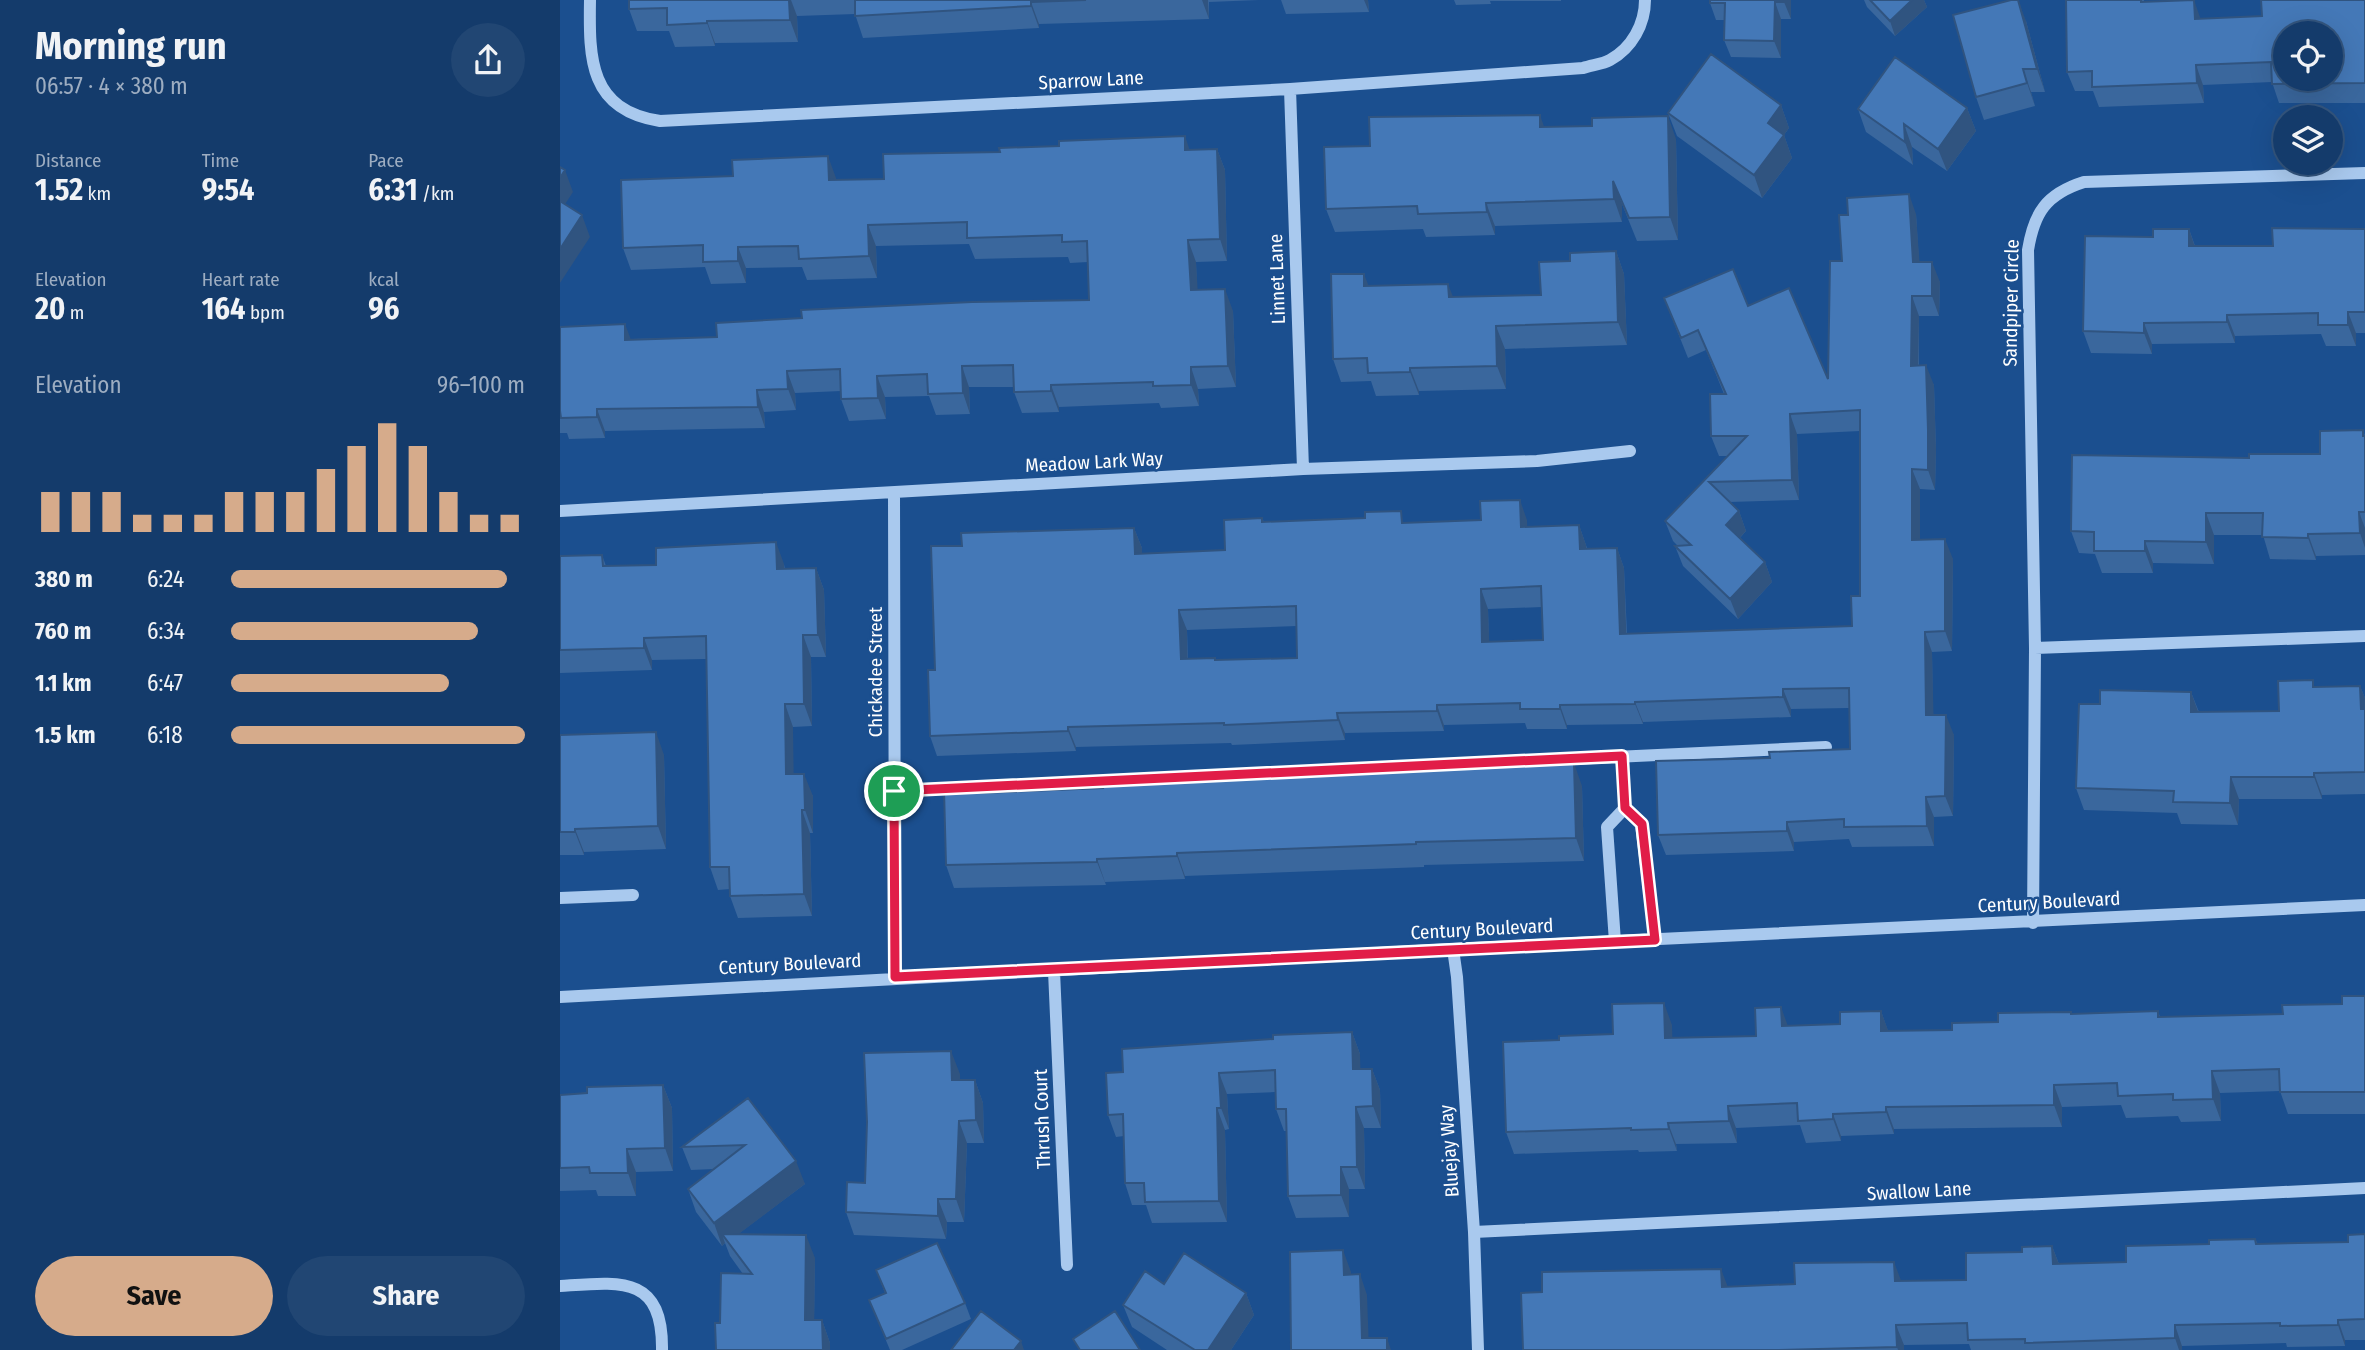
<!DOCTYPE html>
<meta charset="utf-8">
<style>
:root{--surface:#143b6b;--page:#214673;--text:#f1f3f6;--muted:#9dadc1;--line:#33557e;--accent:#d6ab8b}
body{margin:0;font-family:"Fira Sans Condensed",sans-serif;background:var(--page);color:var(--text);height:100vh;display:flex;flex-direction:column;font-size:26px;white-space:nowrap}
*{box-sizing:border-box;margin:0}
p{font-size:23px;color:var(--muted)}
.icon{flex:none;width:38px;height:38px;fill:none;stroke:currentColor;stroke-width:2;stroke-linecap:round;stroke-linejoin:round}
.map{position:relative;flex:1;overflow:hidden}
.panel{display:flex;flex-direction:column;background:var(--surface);width:560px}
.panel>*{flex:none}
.tools{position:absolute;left:1713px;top:21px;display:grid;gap:14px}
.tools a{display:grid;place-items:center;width:70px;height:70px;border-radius:50%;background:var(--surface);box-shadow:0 7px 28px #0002,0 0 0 2px var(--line);font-size:35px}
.pin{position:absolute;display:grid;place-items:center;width:60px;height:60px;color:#fff;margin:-30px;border:4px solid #fff;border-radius:50%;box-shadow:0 2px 7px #0007}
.round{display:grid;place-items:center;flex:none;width:74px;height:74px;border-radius:37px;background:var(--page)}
.overview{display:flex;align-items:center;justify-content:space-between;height:119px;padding:0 35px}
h1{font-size:38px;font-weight:700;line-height:52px}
.figures{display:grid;grid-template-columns:repeat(3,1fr);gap:10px;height:119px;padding:7px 35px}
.figures div{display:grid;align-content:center}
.figures b{font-size:30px;font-weight:700}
.figures small{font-size:19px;font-weight:400}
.figures p{font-size:19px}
.chart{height:196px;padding:14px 35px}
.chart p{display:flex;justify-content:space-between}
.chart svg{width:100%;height:126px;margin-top:7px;stroke:var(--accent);stroke-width:6}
.cta{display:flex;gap:14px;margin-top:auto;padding:14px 35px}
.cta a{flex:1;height:80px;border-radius:42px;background:var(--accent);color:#111;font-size:28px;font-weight:700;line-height:80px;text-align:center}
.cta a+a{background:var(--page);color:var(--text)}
ul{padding:0 35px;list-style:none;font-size:23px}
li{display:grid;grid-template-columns:112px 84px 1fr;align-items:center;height:52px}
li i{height:18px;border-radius:9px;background:var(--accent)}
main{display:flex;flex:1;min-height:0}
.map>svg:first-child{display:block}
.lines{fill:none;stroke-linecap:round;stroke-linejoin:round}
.minor{stroke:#a9c9ee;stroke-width:12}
.wall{fill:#3a679d;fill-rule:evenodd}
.shaded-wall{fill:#305480}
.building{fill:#4478b7;stroke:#305480;stroke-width:2;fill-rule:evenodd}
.route-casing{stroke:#fff;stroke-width:14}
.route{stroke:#e11d48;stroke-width:9}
.labels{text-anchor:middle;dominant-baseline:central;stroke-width:5;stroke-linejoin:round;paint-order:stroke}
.street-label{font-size:19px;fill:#fff;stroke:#1b4f8f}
</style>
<main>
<section class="panel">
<div class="overview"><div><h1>Morning run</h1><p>06:57 · 4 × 380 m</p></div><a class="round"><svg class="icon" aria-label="share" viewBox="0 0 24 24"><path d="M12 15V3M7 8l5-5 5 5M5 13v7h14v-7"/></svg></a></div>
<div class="figures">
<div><p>Distance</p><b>1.52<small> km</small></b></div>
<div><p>Time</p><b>9:54</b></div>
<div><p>Pace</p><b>6:31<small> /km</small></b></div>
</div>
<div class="figures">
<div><p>Elevation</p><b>20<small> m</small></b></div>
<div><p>Heart rate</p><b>164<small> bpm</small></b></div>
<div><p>kcal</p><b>96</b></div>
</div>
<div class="chart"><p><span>Elevation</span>96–100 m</p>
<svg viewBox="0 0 160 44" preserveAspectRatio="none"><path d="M5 44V30M15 44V30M25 44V30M35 44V38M45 44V38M55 44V38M65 44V30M75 44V30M85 44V30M95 44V22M105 44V14M115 44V6M125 44V14M135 44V30M145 44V38M155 44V38"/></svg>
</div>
<ul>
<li><b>380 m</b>6:24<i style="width:94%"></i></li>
<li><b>760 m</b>6:34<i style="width:84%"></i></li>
<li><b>1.1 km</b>6:47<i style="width:74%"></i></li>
<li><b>1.5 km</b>6:18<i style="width:100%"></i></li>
</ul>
<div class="cta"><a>Save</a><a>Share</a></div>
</section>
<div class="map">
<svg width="1805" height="1350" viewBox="0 0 1805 1350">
<rect width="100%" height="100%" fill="#1b4f8f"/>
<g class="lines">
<path class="minor" d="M30,0C29,59 29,110 100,121L730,89L1023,68C1032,65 1043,64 1050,60C1072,48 1085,24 1085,0
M730,89L743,469
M1805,173L1524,182C1486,194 1474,213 1468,250L1475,648L1805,636
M334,493L335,977
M0,511L743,469L977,461L1070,451
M1062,756L1065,808
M334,791L1266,747
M0,898L73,895
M1473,923L1475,648
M1055,942L1047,827L1065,808L1081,824L1095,940
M893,949L897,977L914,1232L918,1350
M494,971L507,1265
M0,997L893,949L1805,905
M914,1232L1805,1188
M0,1286C59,1282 103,1274 102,1350"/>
</g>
<path class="wall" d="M69,0H699L649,2V19L479,24V28L303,38L295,14L237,16L238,42L155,43V46L115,47L109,31H77L69,9Z
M721,0H808L809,12L726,14Z
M894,0H1001V1H930L931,4L896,5Z
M1231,0V19H1221V58L1171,57L1164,40L1165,20H1156L1150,3Z
M1304,0H1364L1367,7L1335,36L1307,7Z
M1506,0H1584V1L1641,19L1702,16L1805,0V103H1719L1712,82L1643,85L1644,103L1539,107L1533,91H1515L1507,72Z
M1466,21L1485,92H1471L1475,106L1424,120L1416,97Z
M1221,105L1229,128L1224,135L1232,158L1202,198L1117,136L1108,113Z
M1407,108L1416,131L1387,171L1352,147L1353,165L1306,132L1298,109Z
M984,127L1116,139L1118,240L1077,241L1062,204V222L935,226V235L866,237L863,229L775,232L766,209L810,146Z
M657,149L665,170L667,261L636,262L637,290L673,311L676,387L638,389L639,406L601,408L599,403L499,407V412L462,413L454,392V387H409L410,414L376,415L369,396L325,397L326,419L289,421L281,399V391L235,393L236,410L204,412L205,428L45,431V438L9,439L7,433H0V327L70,339L157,337L529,300L528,262L510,263L508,257L415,259L409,244L316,246L317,278L247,280L242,267L186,268V283L151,284L145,267L71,270L63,248L276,178V180L324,179L630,150Z
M1356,214L1359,262L1380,282L1379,316H1359V366L1374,385L1376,450L1375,490L1360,489V540L1393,559L1392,651L1372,652L1373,715L1394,735L1393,816L1374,817V846L1292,847L1289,839L1234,842V851L1106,855L1098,835L1210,758L1290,749L1289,708L1231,709V717L1083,722V724L1007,725V729H967L965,723L884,725V731L785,733V740L672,745L671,743L516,747V751L377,756L370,736L375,670L402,546L574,528L582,548V554L665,550L702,518L704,522L845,523L967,520V527L1019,525L1027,548H1057L1064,568L1067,634L1292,626L1300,596V431L1237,434L1239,500L1169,502L1179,511L1186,531L1180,538L1205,562L1212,582L1178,619L1123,566L1115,546H1118L1113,541L1105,521L1168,456H1159L1151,436L1164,394L1146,350L1128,358L1104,298L1188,306L1268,379L1282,261ZM982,607L983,640L929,642L928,609ZM737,626V658L656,660L628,659L627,630Z
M1629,229L1635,246H1713L1805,229V333H1796V346H1766L1761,334L1675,336V343L1592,344V354L1531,353L1523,331Z
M1056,251L1064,274L1067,345L945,349L946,389L859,391V395L816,396L811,381L781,382L773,359L809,286L893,297L981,295L1010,261Z
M1803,430L1805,436V555L1756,556V560L1710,559L1703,535H1654V564L1593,563V573H1542L1535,554L1519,553L1511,531L1689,458L1760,454Z
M42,555L46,566L224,564L225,569L256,568L264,590L266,657H251L252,726L233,727V774L253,796V833H250L252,916L178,918L170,896V889L158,890L150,867L146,659L92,660V670L0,673V556Z
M1800,686L1805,698V794L1762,795V799H1679L1678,825L1621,824L1617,813L1524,810L1516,788L1540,704L1631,692L1639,712L1719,711L1756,687Z
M0,735L104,755L106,849L24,852V855H0Z
M1022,786L1024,861L864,865V867L625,876V879L545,882L546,885L394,888L386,865L422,793Z
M1805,996V1114H1728L1720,1091L1660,1093L1661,1121L1621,1122L1618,1116L1566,1118L1561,1105L1502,1107V1127L1334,1129V1134L1281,1136V1141L1246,1143L1240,1125L1176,1128L1177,1143L1116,1144L1117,1151L1079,1152L1078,1150L954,1154L946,1132L999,1040L1053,1034L1112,1025V1038L1196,1036L1228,1026L1280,1024L1321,1011L1328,1031L1392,1030L1511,1012L1512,1014L1598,1011L1600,1017L1723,1014L1782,1004Z
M792,1032L800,1054V1069H812L820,1090L821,1128H804L805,1189H789V1217L736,1218L728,1196L727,1131H724L716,1109L715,1092L667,1094L669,1129L665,1130L667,1222L592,1223L586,1205H572L565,1183L564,1136L556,1137L548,1115L563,1072L713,1039Z
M400,1074V1080H415L423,1103L424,1143H407L404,1222H387L386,1239L294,1235L286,1212Z
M103,1085L112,1108L113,1171L76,1172V1196H38L36,1190L0,1191V1095Z
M188,1098L245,1184L178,1234L255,1258L254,1320H262L270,1343V1350H156L160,1323L183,1274L170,1256L165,1243L162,1246L136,1212L128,1189L154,1169L131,1170L122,1147Z
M1805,1234V1340H1785V1346L1727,1347L1726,1343L1622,1346V1350H1411L1409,1344L1344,1345V1350H963L1168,1287L1406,1280L1462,1252L1492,1246L1499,1264L1566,1262L1649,1244L1695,1239L1698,1244L1788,1242Z
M316,1270L405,1303L411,1319L342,1350H330L309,1300L325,1293Z
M604,1284L686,1293L694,1315L671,1350H607L572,1327L563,1305Z"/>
<path class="shaded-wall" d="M229,0H231L237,16L238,42L230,20Z
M642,0H648L649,19Z
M804,0H808L809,12Z
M1224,0H1231V19L1224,2Z
M1352,0H1364L1367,7L1335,36L1330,21Z
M1458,0L1466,21L1485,92L1477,69Z
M1634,0L1641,20L1635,19Z
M471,2L479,24V28L471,6Z
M1215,2L1221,19V58L1214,41Z
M147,21L155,43V46L147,23Z
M1636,65L1643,85L1644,103L1637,83Z
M1463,69L1471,92L1475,106L1467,83Z
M1221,105L1229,128L1224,135L1232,158L1202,198L1194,175L1208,123Z
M1407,108L1416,131L1387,171L1378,149Z
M980,115L988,138L980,127Z
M1108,116L1116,139L1118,240L1110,217Z
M1344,124L1352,147L1353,165L1345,142Z
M625,136L632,157L625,150Z
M657,149L665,170L667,261L660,239Z
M268,156L276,178V202L269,180Z
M5,170L13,192L0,212V178Z
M1053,181L1062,204V222L1054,199Z
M1349,194L1356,214L1361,282L1353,262Z
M926,203L935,226V235L927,212Z
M22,215L30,237L0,283V249Z
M308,225L316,246L317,278L309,256Z
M1629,229L1636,250L1629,246Z
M628,240L636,262L639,312L631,290Z
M178,247L186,268V283L178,261Z
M1056,251L1064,274L1067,345L1058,322Z
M1372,262L1380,282L1379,316L1372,296Z
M804,274L813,297L804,286Z
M888,284L897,307L889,297Z
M665,289L673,311L676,387L668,366Z
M1352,296L1359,316L1358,386L1351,366Z
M1788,312L1796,333V346L1788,325Z
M1667,315L1675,336V343L1667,322Z
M1584,323L1592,344V354L1584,333Z
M65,324L73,345L65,340Z
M936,326L945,349L946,389L937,366Z
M1366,365L1374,385L1376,450L1375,490L1368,470Z
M402,366L409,387L410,414L403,393Z
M631,367L638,389L639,406L631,385Z
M850,368L859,391V395L850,372Z
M227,371L235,393L236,410L228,389Z
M317,376L325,397L326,419L318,398Z
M491,385L499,407V412L491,391Z
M197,390L204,412L205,428L198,407Z
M37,409L45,431V438L37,417Z
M1230,414L1237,434L1239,500L1232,480Z
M1352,469L1360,489V560L1352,540Z
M960,500L967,520L968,548L961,527Z
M1179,511L1186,531L1173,545L1166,525Z
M1799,512L1805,528V548L1800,533Z
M1646,513L1654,535V564L1646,542Z
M1019,525L1026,545L1028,569L1020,549Z
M574,528L582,548V574L575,554Z
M1748,534L1756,556V560L1748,538Z
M1385,539L1393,559L1392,651L1385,631Z
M1585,541L1593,563V573L1585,551Z
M216,542L224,564L225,591L217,569Z
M1057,548L1064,568L1067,654L1060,634Z
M1205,562L1212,582L1178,619L1170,599Z
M256,568L264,590L266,657L258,635Z
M921,589L928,609L930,662L922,642Z
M619,610L627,630L628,679L621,659Z
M1365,632L1372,652L1374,735L1366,715Z
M243,635L251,657L252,726L244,704Z
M84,638L92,660V670L84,648Z
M1800,686L1805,698V719L1801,709Z
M1223,689L1231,709V717L1223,697Z
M1631,692L1639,714L1631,712Z
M1075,702L1083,722V724L1075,704Z
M225,704L233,727L234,796L226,774Z
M877,705L884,725V731L877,711Z
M1000,705L1007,725V729L1000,709Z
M777,713L785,733V740L778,720Z
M1386,715L1394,735L1393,816L1385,796Z
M508,727L516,747V751L508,731Z
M96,732L104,755L106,849L98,826Z
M1014,763L1022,786L1024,861L1016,838Z
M1754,773L1762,795V799L1754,777Z
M244,774L253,796V833L245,810Z
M1671,777L1679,799L1678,825L1670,803Z
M1366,797L1374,817V846L1367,826Z
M242,810L250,833L252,916L244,894Z
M1227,822L1234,842V851L1227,831Z
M15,829L24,852V855L15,832Z
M617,853L625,876V879L617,856Z
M537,859L545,882L546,885L537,862Z
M1104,1003L1112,1025L1113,1060L1105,1038Z
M1221,1007L1229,1029L1222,1026Z
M1321,1011L1329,1033L1321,1031Z
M792,1032L800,1054L801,1091L793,1069Z
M391,1051L400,1074V1103L392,1080Z
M812,1069L820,1090L821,1128L813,1106Z
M1652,1071L1660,1093L1661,1121L1653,1099Z
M659,1073L667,1094L669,1129L661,1108Z
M415,1080L423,1103L424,1143L416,1120Z
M103,1085L112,1108L113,1171L105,1148Z
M1494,1085L1502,1107V1127L1494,1105Z
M1168,1106L1176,1128L1177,1143L1169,1121Z
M796,1107L804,1128L805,1189L797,1167Z
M1326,1107L1334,1129V1134L1326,1112Z
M657,1108L665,1130L667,1222L659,1201Z
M1273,1114L1281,1136V1141L1273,1119Z
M399,1121L407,1143L404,1222L396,1199Z
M1108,1123L1116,1144L1117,1151L1109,1129Z
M67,1149L76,1172V1196L68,1173Z
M236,1161L245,1184L168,1242L162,1234L165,1243L162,1246L154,1223Z
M781,1167L789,1189V1217L781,1195Z
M378,1199L387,1222L386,1239L378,1216Z
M246,1235L255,1258L254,1343L245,1320Z
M1492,1246L1500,1267L1493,1264Z
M783,1250L791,1272L792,1296L784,1275Z
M1334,1262L1342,1283L1335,1281Z
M1161,1269L1169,1290L1162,1287Z
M800,1274L807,1295L809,1350L802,1338Z
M686,1293L694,1315L671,1350H648Z
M262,1320L270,1343V1350H263Z
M1778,1320L1785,1340V1346L1778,1325Z
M1336,1325L1344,1345V1350H1338L1337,1347Z
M1615,1325L1622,1346V1350H1619L1615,1338Z
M827,1338L831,1350H827Z
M461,1341L464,1350H454Z"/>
<path class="building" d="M69,0H229L230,20L147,21V23L107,25V8L69,9Z
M295,0H526L471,2V6L295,16Z
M1150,0H1224V2H1215L1214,41L1164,40L1165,3H1150Z
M1310,0H1352L1330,21Z
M1451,0H1458L1477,69H1463L1467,83L1416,97L1393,15Z
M1506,0H1581V2L1634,0L1635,19L1702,16L1701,0H1805V83L1712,84L1711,62L1636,65L1637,83L1532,87V71L1507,72ZM1726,33H1771V79H1726Z
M1151,54L1221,105L1208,123L1224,135L1194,175L1108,113Z
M1335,57L1407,108L1378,149L1344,124L1345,142L1298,109Z
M980,115V127L1032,126V118L1108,116L1110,217L1069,218L1053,181L1054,199L926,203L927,212L858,214L857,206L766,209L764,147L810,146L809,117Z
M625,136V150L657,149L660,239L628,240L631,290L665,289L668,366L631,367V385L593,386V382L491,385V391L454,392L453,365L402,366L403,393L368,394L367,374L317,376L318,398L281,399L280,369L227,371L228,389L197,390L198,407L37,409V417L1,418L0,411V327L65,324V340L157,337L156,323L242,318L241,310L412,302L529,300L527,241L502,242V235L407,238V222L308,225L309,256L239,259L238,246L178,247V261L143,262V245L63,248L61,180L173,176L172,160L268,156L269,180L324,179L323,154L440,152L439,148L499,146V141Z
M0,167L5,170L0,178Z
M1349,194L1353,262H1372V296H1352L1351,366L1366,365L1368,430V470L1352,469V540L1385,539V631L1365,632L1366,715H1386L1385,796L1366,797L1367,826L1284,827V819L1227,822V831L1098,835L1096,761L1210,758L1209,752L1290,749L1289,688L1223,689V697L1075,702V704L1000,705V709H960V703L877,705V711L777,713L778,720L664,725V723L508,727V731L370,736L368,670H375L371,546H402L401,533L574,528L575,554L665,550L664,520L702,518V522L805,518V512L841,511L842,523L921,520L920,501L960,500L961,527L1019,525L1020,549L1057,548L1060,634L1292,626L1291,596H1300V410L1230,414L1232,480L1149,482L1179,511L1166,525L1205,562L1170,599L1115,546L1131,545L1105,521L1187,436H1151L1150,394H1166L1138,330L1121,338L1104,298L1173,269L1188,306L1229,288L1268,379L1270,261H1282L1279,215H1288L1287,198ZM981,586L983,640L922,642L921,589ZM736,606L737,658L655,660V658L621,659L619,610Z
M0,201L22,215L0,249Z
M1712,228L1805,229V312H1788V325H1758V313L1667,315V322L1584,323V333L1523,331L1525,236L1593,237V229H1629V246H1713Z
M1056,251L1058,322L936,326L937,366L850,368V372L808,373L807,358L773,359L771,274H804V286L888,284L889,297L981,295L979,262L1010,261V253Z
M1803,430V436H1805V512H1799L1800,533L1748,534V538L1702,537L1703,513H1646V542L1585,541V551H1534V532L1511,531L1512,455L1689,458V454H1760V431Z
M216,542L217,569L256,568L258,635H243L244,704H225L226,774H244L245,810H242L244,894L170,896L169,867H150L146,636L84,638V648L0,650V556L42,555L43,566L96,565V548Z
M1753,680V687L1800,686L1801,709H1805V772L1754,773V777H1671L1670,803L1613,802L1614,791L1516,788L1519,704H1540V690L1631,692V712L1719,711L1718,681Z
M96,732L98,826L15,829V832H0V735Z
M1014,763L1016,838L856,842V844L617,853V856L537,859V862L386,865L384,790L421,789V793L543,788L542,782L781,772V770L863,766Z
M1782,996H1805V1092H1720L1719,1069L1652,1071L1653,1099L1613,1100V1094L1558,1096L1557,1083L1494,1085V1105L1326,1107V1112L1273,1114V1119L1238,1121L1237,1103L1168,1106L1169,1121L1108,1123L1109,1129L1071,1130V1128L946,1132L943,1042L999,1040V1036L1053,1034L1052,1004L1104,1003L1105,1038L1196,1036L1195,1008L1221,1007L1222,1026L1280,1024V1012L1321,1011V1031L1392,1030V1023L1438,1022V1013L1511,1012V1014L1598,1011V1017L1723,1014L1722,1005L1782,1004Z
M792,1032L793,1069H812L813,1106L796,1107L797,1167H781V1195L728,1196L726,1109H716L715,1070L659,1073L661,1108H657L659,1201L585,1202L584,1183H565L563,1114L548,1115L546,1073L563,1072L562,1049L713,1039V1035Z
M391,1051L392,1080H415L416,1120L399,1121L396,1199H378V1216L286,1212L287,1182L305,1183L307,1122L304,1053Z
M103,1085L105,1148L67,1149L68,1173H30L29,1167L0,1168V1095L27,1093V1087Z
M188,1098L236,1161L154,1223L128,1189L185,1145L122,1147Z
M162,1234L246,1235L245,1320H262L263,1350H156L155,1323H160L161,1273L192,1274Z
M1805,1234V1319L1778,1320V1325L1720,1326V1323L1615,1325V1338L1465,1343V1339L1408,1340L1407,1323L1336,1325L1337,1347L1219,1350H963L961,1293L982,1292V1272L1161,1269L1162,1287L1235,1284L1234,1263L1334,1262L1335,1281L1406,1280V1253L1462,1252V1247L1492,1246L1493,1264L1566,1262V1246L1649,1244V1240L1695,1239L1696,1244L1788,1242V1235Z
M377,1243L405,1303L326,1339L309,1300L326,1293L316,1270Z
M783,1250L784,1275L800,1274L802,1338H827V1350H731L730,1252Z
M624,1253L686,1293L648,1350H635L563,1305L585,1271L604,1284Z
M421,1311L461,1341L454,1350H391Z
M555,1311L580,1350H520L513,1339Z"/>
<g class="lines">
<defs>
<path id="route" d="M1062,756L1065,808L1082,824L1095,940L335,977L334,791Z"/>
</defs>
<use href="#route" class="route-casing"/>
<use href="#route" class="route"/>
</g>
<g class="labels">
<g class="street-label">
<text transform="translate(531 80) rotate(-3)">Sparrow Lane</text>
<text transform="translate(717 279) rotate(-92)">Linnet Lane</text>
<text transform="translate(1451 303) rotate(-89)">Sandpiper Circle</text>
<text transform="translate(534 462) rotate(-3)">Meadow Lark Way</text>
<text transform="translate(315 672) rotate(-90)">Chickadee Street</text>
<text transform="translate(1489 902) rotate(-3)">Century Boulevard</text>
<text transform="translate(922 929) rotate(-3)">Century Boulevard</text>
<text transform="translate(230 964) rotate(-3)">Century Boulevard</text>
<text transform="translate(482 1119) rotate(-92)">Thrush Court</text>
<text transform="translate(889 1151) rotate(-94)">Bluejay Way</text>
<text transform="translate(1359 1191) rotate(-3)">Swallow Lane</text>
</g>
</g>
</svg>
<div class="tools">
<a><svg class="icon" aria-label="locate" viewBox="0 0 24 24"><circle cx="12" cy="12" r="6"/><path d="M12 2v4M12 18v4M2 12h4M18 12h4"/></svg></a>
<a><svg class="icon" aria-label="layers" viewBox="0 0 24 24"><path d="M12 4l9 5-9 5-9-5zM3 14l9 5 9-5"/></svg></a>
</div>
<div class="pin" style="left:334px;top:791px;background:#1e9e55"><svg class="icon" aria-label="arrive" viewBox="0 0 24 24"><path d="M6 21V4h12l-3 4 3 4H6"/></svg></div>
</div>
</main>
